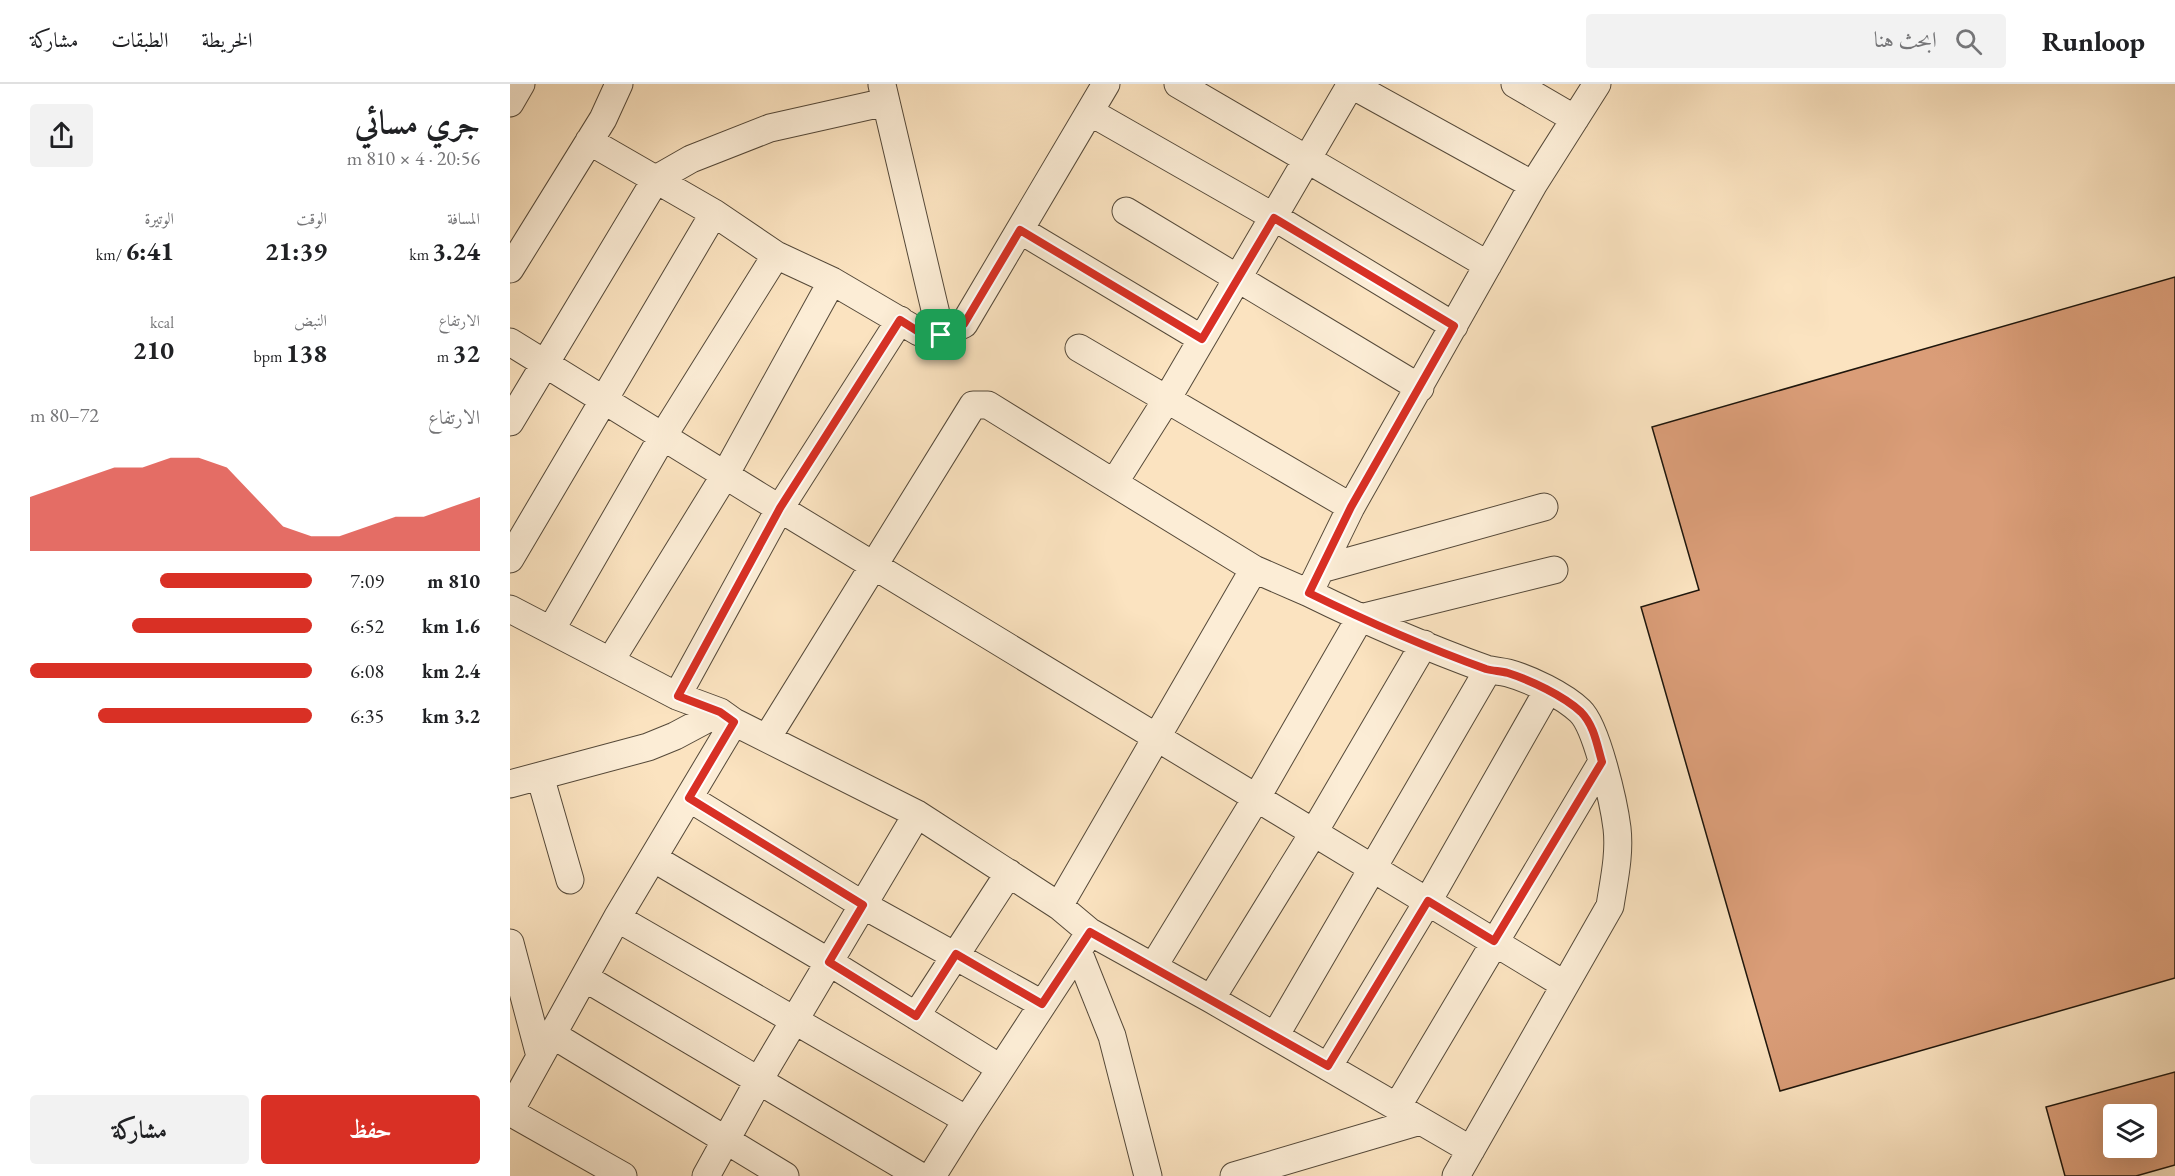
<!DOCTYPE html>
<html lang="ar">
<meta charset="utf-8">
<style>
:root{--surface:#fff;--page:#f2f2f2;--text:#202124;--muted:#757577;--line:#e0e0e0;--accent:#d93025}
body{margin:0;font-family:"EB Garamond",Amiri,serif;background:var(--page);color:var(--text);direction:rtl;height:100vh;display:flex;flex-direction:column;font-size:22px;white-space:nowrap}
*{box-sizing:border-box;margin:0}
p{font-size:20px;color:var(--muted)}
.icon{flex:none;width:33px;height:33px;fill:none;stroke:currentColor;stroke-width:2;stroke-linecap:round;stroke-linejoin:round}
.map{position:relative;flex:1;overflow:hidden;direction:ltr}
.drawer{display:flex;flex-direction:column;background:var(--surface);width:510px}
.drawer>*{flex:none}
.buttons{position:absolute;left:1593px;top:1020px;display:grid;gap:12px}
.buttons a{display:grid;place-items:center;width:54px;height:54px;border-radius:6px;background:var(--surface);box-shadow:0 6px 24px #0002;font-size:30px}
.pin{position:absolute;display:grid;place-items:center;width:51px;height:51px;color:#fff;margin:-26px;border-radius:12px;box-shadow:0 3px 9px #0006}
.round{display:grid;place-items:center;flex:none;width:63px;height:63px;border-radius:6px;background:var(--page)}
.overview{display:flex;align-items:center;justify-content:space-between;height:102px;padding:0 30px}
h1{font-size:33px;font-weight:700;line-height:45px}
.stats{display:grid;grid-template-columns:repeat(3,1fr);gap:9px;height:102px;padding:6px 30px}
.stats div{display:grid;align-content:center}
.stats b{font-size:26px;font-weight:700}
.stats small{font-size:16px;font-weight:400}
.stats p{font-size:16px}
.chart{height:168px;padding:12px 30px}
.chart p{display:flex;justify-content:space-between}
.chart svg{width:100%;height:108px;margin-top:6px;fill:var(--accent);opacity:.7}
.button{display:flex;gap:12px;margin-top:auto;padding:12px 30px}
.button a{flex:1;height:69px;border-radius:6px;background:var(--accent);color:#fff;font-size:24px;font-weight:700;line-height:69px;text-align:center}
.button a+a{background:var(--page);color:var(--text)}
ul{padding:0 30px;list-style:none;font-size:20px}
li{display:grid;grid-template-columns:96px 72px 1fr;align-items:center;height:45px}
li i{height:15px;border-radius:8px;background:var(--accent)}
header{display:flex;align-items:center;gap:36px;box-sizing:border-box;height:84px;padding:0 30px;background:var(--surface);border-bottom:2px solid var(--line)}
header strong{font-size:28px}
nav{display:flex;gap:33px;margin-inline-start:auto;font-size:21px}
.search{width:420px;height:54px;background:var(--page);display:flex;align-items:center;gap:15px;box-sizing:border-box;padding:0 21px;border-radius:6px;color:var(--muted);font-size:22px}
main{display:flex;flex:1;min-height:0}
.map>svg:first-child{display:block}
.building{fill:#da9d78;stroke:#1e160c;stroke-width:1.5;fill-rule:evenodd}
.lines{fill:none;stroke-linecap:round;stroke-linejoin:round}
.street-casing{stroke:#554939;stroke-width:29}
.street{stroke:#fcedd6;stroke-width:27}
.route-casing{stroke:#fff;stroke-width:12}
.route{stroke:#d93025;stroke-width:8}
</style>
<header>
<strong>Runloop</strong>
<div class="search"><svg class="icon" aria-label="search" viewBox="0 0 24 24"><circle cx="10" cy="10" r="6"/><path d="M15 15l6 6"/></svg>ابحث هنا</div>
<nav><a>الخريطة</a><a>الطبقات</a><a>مشاركة</a></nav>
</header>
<main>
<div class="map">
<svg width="1665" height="1092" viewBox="0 0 1665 1092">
<rect width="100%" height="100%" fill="#fbe3c0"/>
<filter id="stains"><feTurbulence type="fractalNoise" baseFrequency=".00333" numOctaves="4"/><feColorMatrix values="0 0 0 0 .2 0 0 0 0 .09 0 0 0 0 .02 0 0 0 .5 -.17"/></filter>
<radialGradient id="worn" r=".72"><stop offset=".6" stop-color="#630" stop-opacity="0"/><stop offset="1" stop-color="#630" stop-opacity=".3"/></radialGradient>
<path class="building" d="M1665,193V894L1270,1007L1131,523L1189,506L1142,343Z
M1665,988V1081L1626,1092H1555L1536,1023ZM1604,1030H1636V1064H1604Z"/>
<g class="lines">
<defs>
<path id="street" d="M668,0L978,181
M840,0L1023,101
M1005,0L1065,35
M372,1L431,251
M0,19L11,0
M580,28L764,133L944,242
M79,57L204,129L266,171L322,197L409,248L431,251L454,240L596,0
M616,127L910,304
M510,146L692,255
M0,185L93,35L109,0
M0,258L249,412L1055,901
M569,264L841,423
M0,338L146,95L181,75L260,44L376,18
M604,399L744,485L799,509
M0,475L204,129
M811,485L1034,423
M0,525L167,612L210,628L224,638L407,730L549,822L580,848L701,915L961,1066
M41,546L153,352L266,171
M101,576L215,391L322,197
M167,612L270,424L390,236
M257,654L463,321H478L604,399L657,315L841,0
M30,692L60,796
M0,700L138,663L165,652L210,628
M179,714L353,821L532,920
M143,774L319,878L490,984
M549,822L744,485
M107,834L457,1036
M0,859L30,972
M568,867L602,952L638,1092
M643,883L747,713L850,534L1044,486
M75,894L410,1092
M701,915L804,748L914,560
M406,932L499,789
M43,951L275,1092
M765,952L978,586
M818,983L918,817L1038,606
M887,1023L1092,678
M0,1027L107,834L224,638
M0,1028L113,1092
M196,1092L249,996L407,730
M422,1092L457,1036L580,848
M724,1092L910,1037
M946,1092L1100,822C1104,796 1110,770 1107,744C1104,720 1087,643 1070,627C1053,611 1020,595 998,589C990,587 983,587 976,585C915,563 856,537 799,509L841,423L1023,101L1087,0"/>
</defs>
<use href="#street" class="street-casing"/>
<use href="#street" class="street"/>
</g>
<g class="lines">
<defs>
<path id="route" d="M764,134L944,242L841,423L799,509C856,537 915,563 976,585C983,587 991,587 998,589C1020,596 1054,612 1071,628C1084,641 1087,661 1092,678L984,857L918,817L818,982L580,848L532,920L446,870L406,932L319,878L353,821L179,714L224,638L210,628L168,612L270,424L390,236L409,248L431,251L454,240L510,146L692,255Z"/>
</defs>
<use href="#route" class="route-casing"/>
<use href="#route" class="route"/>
</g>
<rect width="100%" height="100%" filter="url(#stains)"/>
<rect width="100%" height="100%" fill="url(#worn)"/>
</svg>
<div class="buttons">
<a><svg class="icon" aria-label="layers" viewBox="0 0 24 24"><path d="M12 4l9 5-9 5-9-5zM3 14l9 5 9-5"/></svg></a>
</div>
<div class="pin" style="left:431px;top:251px;background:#1e9e55"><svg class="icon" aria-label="arrive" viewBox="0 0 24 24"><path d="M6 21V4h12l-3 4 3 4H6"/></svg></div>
</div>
<section class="drawer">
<div class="overview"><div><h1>جري مسائي</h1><p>20:56 · 4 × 810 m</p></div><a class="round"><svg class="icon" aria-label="share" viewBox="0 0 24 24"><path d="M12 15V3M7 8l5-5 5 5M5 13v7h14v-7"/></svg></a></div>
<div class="stats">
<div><p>المسافة</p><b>3.24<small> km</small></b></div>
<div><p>الوقت</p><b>21:39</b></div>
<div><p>الوتيرة</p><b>6:41<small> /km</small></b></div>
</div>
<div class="stats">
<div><p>الارتفاع</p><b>32<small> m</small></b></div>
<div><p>النبض</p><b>138<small> bpm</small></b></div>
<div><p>kcal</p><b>210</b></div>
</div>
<div class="chart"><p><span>الارتفاع</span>72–80 m</p>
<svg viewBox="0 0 160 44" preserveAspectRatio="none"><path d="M0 44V22L10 18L20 14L30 10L40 10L50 6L60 6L70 10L80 22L90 34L100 38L110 38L120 34L130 30L140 30L150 26L160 22V44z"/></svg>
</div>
<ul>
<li><b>810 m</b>7:09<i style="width:54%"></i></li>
<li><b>1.6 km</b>6:52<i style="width:64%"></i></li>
<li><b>2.4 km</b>6:08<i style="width:100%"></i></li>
<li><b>3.2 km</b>6:35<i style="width:76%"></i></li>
</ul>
<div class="button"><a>حفظ</a><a>مشاركة</a></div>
</section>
</main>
